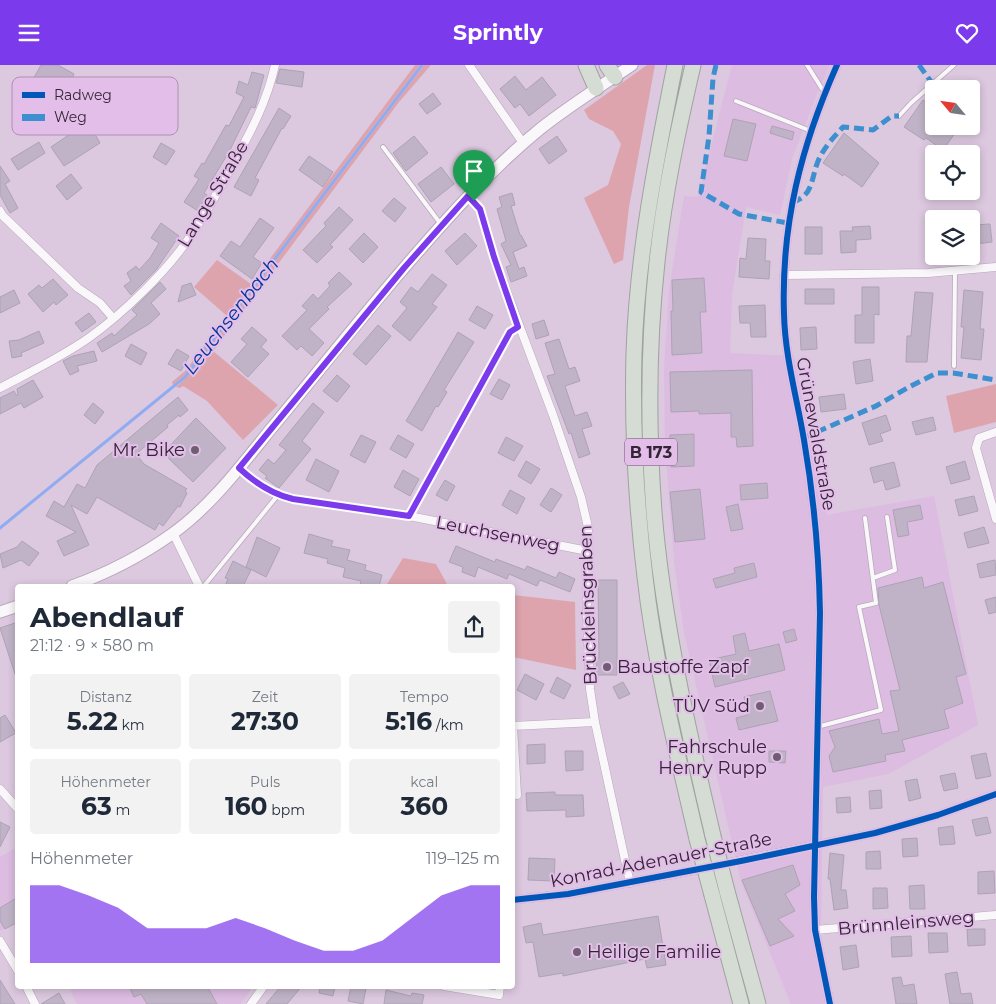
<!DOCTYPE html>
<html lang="de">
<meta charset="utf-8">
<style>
:root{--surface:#fff;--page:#f2f2f3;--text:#1f2937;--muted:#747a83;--accent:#7c3aed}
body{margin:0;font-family:Montserrat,sans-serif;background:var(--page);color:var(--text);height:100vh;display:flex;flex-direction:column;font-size:19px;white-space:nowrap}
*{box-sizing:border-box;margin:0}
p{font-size:16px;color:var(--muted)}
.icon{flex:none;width:28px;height:28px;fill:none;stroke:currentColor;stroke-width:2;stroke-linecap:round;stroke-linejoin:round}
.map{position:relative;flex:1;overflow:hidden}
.sheet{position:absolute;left:15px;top:519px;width:500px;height:405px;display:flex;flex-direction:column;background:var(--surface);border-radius:5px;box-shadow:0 2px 8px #0003}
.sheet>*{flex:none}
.needle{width:32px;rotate:299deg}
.controls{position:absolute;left:925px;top:15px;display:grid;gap:10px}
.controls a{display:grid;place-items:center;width:55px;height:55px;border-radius:5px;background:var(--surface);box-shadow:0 2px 8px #0003;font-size:25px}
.pin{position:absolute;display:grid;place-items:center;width:42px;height:42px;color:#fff;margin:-51px -21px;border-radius:50% 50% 50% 0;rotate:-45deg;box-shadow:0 0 5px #0007}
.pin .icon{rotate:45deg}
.round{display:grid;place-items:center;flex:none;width:52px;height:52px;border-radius:5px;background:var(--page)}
.headline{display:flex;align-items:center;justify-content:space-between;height:85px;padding:0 15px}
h1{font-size:28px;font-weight:700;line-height:38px}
.stats{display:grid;grid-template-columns:repeat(3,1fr);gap:8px;height:85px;padding:5px 15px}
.stats div{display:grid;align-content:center;border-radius:5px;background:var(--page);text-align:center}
.stats b{font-size:25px;font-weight:700}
.stats small{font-size:14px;font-weight:400}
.stats p{font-size:14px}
.chart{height:140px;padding:10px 15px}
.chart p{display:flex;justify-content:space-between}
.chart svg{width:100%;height:90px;margin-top:5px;fill:var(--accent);opacity:.7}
header{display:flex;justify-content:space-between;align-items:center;height:65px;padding:0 15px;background:var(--accent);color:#fff;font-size:22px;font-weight:700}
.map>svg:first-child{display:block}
.built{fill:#dcbce1}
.green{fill:#dea4ad}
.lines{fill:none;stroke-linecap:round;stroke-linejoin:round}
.stream{stroke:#90acf1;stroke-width:3}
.building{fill:#c0b3c7;stroke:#aea2b5}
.lane-casing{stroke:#b8a8ba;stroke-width:5.5}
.street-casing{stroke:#b8a8ba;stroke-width:9}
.secondary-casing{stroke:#b8a8ba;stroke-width:13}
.highway-casing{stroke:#a0a2a0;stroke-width:17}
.lane{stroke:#faf7fa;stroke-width:4}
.street{stroke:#faf7fa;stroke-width:8}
.secondary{stroke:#faf7fa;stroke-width:11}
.highway{stroke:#d4dcd4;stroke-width:15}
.highway-bridge-casing{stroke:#a0a2a0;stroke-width:17;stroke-linecap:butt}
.highway-bridge{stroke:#d4dcd4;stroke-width:15}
.quiet{stroke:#3d8fcf;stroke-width:5;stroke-dasharray:10 5;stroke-linecap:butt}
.cycleway-casing{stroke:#e3bee9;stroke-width:9}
.cycleway{stroke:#0057b8;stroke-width:6}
.route-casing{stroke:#fff;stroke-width:10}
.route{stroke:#7c3aed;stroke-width:6}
.poi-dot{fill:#6f5e71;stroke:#e3bee9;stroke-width:2}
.labels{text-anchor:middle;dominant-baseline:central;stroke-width:4;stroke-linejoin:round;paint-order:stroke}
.shield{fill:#e3bee9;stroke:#68536c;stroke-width:1}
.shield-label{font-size:16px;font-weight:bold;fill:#342536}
.street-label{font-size:18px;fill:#342536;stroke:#e3bee9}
.poi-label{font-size:18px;fill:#342536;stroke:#e3bee9;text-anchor:end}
.water-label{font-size:19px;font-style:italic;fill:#023599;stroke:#e3bee9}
.key{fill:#e3bee9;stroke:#ae90b3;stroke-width:1}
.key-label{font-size:14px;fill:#342536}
</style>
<header><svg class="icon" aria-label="menu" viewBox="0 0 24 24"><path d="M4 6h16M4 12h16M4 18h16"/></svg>Sprintly<svg class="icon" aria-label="heart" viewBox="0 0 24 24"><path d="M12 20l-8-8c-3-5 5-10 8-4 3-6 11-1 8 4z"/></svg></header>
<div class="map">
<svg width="996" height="939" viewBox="0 0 996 939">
<rect width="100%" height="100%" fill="#dcc8df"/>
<path class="built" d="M732,0H830L817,29L792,94L780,150L746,142L732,229L730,288L794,291L827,450L934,431L978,660L888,709L823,722L821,870L833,939H791L741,817L684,567L674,496L665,381L664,303L669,226L684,131L698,132Z
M17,782V857L0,866V792Z
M68,921H254L240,939H77Z"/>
<path class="green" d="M415,0H420L184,311L173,320L172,317L185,306L227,251L194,222L217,195L251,219Z
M424,0H431L399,37L213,286L278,340L243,375L207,336L183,321L180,323L176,322L184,315Z
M647,0H655L629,142L623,195L614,199L584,133L608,120L621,79L613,66L589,54L584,45Z
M996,319V357L954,368L946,331Z
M403,493L436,499L448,521H386Z
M513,530L575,537L576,605L513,592Z"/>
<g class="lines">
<path class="stream" d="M0,463L185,312L422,0"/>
</g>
<path class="building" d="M41,0H58L74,9L68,21L50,12L30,52L13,43L27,16L31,18Z
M280,4L304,7L302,22L276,18Z
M252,7L264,10L255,43L251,42L229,87L204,128L207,130L198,146L184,137L199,114L194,111L202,98L204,99L226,60L229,61L244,32L236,28L239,16L248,20Z
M515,11L526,25L542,12L556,30L529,51L520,39L515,43L500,24Z
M170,15L178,29L161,38L154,24Z
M433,28L441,39L427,49L419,39Z
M923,35L934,43V61H960L943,85L926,73L924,75L904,62Z
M279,43L291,51L283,64L282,63L255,113L259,115L251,131L234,122Z
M733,54L756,59L747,96L724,91Z
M88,57L100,78L64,101L51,82Z
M772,61L794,67L792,75L770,68Z
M844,68L879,98L862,122L844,109L843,111L823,98Z
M414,71L428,88L406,106L393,88Z
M557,71L567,86L549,99L539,84Z
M39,77L45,88L18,105L11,94Z
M161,78L175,86L166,100L153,92Z
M309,91L333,107L323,122L299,105Z
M0,101L10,116L5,119L18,143L10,148L0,130Z
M441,102L454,119L431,137L418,119Z
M71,109L82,123L67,135L56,121Z
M512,128L515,140L511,141L520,170H521L527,181L513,187L519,204L524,202L527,211L511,217L506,202L511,200L501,179L506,176L497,144L502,142L499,132Z
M394,133L406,143L395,157L382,146Z
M339,142L353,155L330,180L333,182L317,198L303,185L326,161L324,158Z
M260,153L274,163L253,192L262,198L252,214L220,191L231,176L240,182Z
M161,158L179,171L156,205L131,230L124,221L131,216L127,208L136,201L139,205L150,193L159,178L151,173Z
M990,159L992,177L975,179L973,160Z
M870,161L871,174L856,175V187L841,188L840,166H853L852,162Z
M805,162H822V189H805Z
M364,168L378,182L363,198L349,184Z
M465,168L477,181L457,200L445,186Z
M748,173L766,174L765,196H770L769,214L739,212L740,193L746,194Z
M339,207L352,219L327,242L329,244L309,264L324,278L312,291L301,281L297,285L282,271L307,245L302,241L313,229L318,234L330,221L328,218Z
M432,209L447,220L432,239L437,242L410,276L392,261L407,243L400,237L411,222L418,227Z
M704,213L706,247H700L702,288L672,290L671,246H673L672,215Z
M53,214L68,230L56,240L54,237L43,247L28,229L39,220L42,223Z
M160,217L166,224L151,238L160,249L149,259L102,287L97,278L112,268L114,271L137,250L132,245Z
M191,218L196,230L178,237L182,221Z
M862,222H879V250L874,249V278H855V250H862Z
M805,224H834V239H805Z
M14,225L20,238L0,248V232Z
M964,225L983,227L980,264H984L981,295L961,293L964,262H961Z
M915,227L933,228L927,297H906L907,271H911Z
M765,240L766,272H751L750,258H740L739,241Z
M477,241L493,250L485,264L469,255Z
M89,248L96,257L82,267L75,258Z
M544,255L549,270L536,274L532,259Z
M378,260L391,271L366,300L353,289Z
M252,262L267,275L261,282L269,289L248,312L231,297L247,279L241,274Z
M816,262L817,284L801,285L800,263Z
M39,266L44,278L21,288L22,291L12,293L9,276L19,275Z
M458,267L474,277L444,325L447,327L438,342L436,341L422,366L406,356Z
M559,274L569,304L575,302L580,316L565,321L575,351L587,347L592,361L582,364L590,389L579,393L571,368L569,369L547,311L555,309L545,278Z
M131,279L147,288L141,300L125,291Z
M177,284L189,291L181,306L168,299Z
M94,286L97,296L77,301L79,306L70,310L63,296L73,291Z
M870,294L873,316L856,319L853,297Z
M752,305L753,381L737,382L736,372H731V348L699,349V346L671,347L670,307Z
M337,310L350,321L337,337L323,326Z
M499,314L510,320L502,335L490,329Z
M33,315L43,332L24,343L21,338L0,349V333L14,326L16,330H18L17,324Z
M844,329L846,344L821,347L819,332Z
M178,332L188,345L180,352L179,350L167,360L168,362L136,389L144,399L187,424L185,426L187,428L180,442L178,441L163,461L159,458L155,465L97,432L87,449L71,440L89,480L64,491L57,476L76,467L46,451L54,436L64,442L77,419L85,423L97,400Z
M93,338L104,347L95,359L84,350Z
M313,338L324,347L302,376L311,384L279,423L265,413L267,411L259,405L268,394L274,399L286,385L279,380Z
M886,350L891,365L880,369L883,376L869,380L862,358Z
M933,352L936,365L916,370L912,357Z
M196,353L226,383L193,417L163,388Z
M694,369V401L671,402L670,370Z
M361,370L376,377L365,398L350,390Z
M398,370L414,379L406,393L390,384Z
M506,372L523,381L514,396L498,388Z
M316,394L339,406L329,427L306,415Z
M526,396L540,404L531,419L518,411Z
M965,396L970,414L951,419L946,402Z
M894,397L900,421L886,425L883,415L874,418L870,403Z
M403,405L419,414L410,431L394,422Z
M445,415L455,421L447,436L436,430Z
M767,418L768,433L741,435L740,420Z
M551,423L562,430L551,447L540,440Z
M700,424L705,474L675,477L670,427Z
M510,425L525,433L517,449L502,440Z
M974,431L978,446L959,451L955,435Z
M738,439L743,464L731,466L726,442Z
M920,440L923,454L907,457L909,470L898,472L893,445Z
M984,462L989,478L968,483L964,468Z
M309,469L333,476L331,481L350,485L347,495L366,500L365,505L382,510L379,521H360L361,516L343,512L345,503L327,498L328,494L304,488Z
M257,472L280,483L266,512L246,502Z
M22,476L39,488L29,501L21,495L3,503L0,489L17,482Z
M456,481L495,497L496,494L525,505L527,501L556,513L559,507L575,514L570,527L540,515L537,521L509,509L507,514L478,502L475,512L462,507L463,502L449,497Z
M995,495L996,510L980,513L977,499Z
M233,496L251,505L243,521H225L228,514L225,513Z
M754,498L757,512L716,523L713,514L735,508L734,503Z
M922,512L924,523L943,517L966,609L956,612L963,638L944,645L949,663L902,675L905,686L885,690L886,696L833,707L829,691L835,682L829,666L879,654L882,669L899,666L890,626L900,625L879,540L878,523Z
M598,515H617V610H597L596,593H599Z
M996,532V547L989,549L985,535Z
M18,557V612H16L0,563Z
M794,564L797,575L786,578L783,567Z
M745,568L749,586L779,579L785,605L715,622L709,595L736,589L733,571Z
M525,609L544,619L536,635L517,625Z
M557,612L571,620L564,634L550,627Z
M623,617L630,629L619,634L613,622Z
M770,626L778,656L739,665L736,653L748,650L744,632Z
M5,650L16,668L0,677V653Z
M545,679V698L527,699V680Z
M565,686H583V705L566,706Z
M769,686H786L785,698L769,697Z
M986,688L991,711L976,714L971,691Z
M955,708L958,723L944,726L940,711Z
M917,714L921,733L909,736L905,716Z
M881,725L882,743L870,744L869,726Z
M555,727V730H583L584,751L566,752V745L527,746L526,728Z
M850,732L851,747L837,748L836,733Z
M987,752L991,768L976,771L972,755Z
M0,757L10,762L0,782Z
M953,761L955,779L940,780L938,763Z
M917,773L918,791L903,792L902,774Z
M880,786L881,804H866V787Z
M830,788L844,790L841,825H846L848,843L834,845L830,814H828Z
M529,793L555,794L554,816L528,815Z
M793,800L800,820L785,829L795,846L778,854L794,871L770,881L742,815Z
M994,806L995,828L978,829V807Z
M924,820L925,844H910L909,821Z
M873,823H887L888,843L873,844Z
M18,832V857L5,864L0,856V843Z
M658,851L666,900L647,903L645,894L563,911V908L539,912L533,877L526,878L523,862L541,858L543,870Z
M967,864H985V880L968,881Z
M928,868H947L948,887L929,888Z
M911,871L912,891L892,892L891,872Z
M856,880L859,902L843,905L840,882Z
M957,907L961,929L971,928L973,939H950L945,909Z
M901,912L903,921L914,919L917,939H896L892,913Z
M0,915L15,939H0Z
M129,921H207L217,939H147L141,929L134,932Z
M281,921H302L287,939H266Z
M320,921H335L333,931L319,928Z
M351,921L366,923L363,939L348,936Z
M386,925L411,931L412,928L424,930L422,939H384Z
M59,928L65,939H41Z"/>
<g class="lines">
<defs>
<path id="lane" d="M807,0L824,27
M736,36L811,66
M899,51L911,38L954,0
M383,82L440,158
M954,301L955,206
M873,513L895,505L887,452
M204,521L278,430
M817,662L881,645L859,542L876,538L865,453"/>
<path id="street" d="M469,0L523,78
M468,131L480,144L494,193L553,350L581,432L588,462L587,550L590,624L595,657L630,818
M0,146L3,151L78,223L100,238L113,253
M784,210L928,208L996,202
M0,323C30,307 62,292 90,272C122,249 164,209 187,176C204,152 218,127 232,101C250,68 267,37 275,0
M996,367L979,373L976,383L996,454
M239,403C255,418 272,429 293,434L409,451L588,486
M409,451L510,267L518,261
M173,468L199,521
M512,661L595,657
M513,661L517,730
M0,724L18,744
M718,800L875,768L938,750L996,729
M512,835L568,829L706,803
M815,865L996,850
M0,876L18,906
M26,921L35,939
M444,921L499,930L500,921
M251,939L264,921
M830,939L815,865L814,832L820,548C819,490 814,433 804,375C797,333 785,292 784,249C781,159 801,81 837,0"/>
<path id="secondary" d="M72,521C108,508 141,491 172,469C210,442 241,401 270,365C315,311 358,256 404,203C446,154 490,105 540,64C569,41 601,21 632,0
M0,547L18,541"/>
<path id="highway" d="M586,0L596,23
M607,0L615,12
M675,0C656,95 637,191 634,288C632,363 636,437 645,512C655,600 677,687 697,774
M693,0C678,65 664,130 657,197C648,280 648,364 654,447C663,557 688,664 713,771
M727,826L758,939
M712,830L741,939"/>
</defs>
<use href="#lane" class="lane-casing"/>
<use href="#street" class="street-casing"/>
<use href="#secondary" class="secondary-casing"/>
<use href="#highway" class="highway-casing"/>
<use href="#lane" class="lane"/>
<use href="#street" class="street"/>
<use href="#secondary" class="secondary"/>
<use href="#highway" class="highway"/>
<defs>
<path id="highway-bridge" d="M713,771L727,826
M697,774L712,830"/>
</defs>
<use href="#highway-bridge" class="highway-bridge-casing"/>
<use href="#highway-bridge" class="highway-bridge"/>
<path class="quiet" d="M716,0L713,13L709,71L701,127L739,149L788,158
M919,0L932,18
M792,137C816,131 810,109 821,90C827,79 835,71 843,62L873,65L892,51H899
M803,373L876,341L909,322L937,308H953L996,315"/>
<defs>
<path id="cycleway" d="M512,835L568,829L741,796L875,768L938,750L996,729
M830,939L815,865L814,832L820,548C819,490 814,433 804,375C797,333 785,292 784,249C781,159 801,81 837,0"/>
</defs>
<use href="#cycleway" class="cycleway-casing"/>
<use href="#cycleway" class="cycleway"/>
</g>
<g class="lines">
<defs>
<path id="route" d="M468,131L480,144L494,192L518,262L510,267L409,451L293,434C272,429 255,418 239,403L404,203Z"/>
</defs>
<use href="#route" class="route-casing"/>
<use href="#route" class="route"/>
</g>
<g class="poi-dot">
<circle cx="195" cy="385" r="5"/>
<circle cx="607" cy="602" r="5"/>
<circle cx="760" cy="641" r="5"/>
<circle cx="777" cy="692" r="5"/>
<circle cx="577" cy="887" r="5"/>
</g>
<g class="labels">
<rect class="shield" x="625" y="373.5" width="52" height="27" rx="4"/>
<g class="shield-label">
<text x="651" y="387">B 173</text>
</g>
<g class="street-label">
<text transform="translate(213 129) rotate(-59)">Lange Straße</text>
<text transform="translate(816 369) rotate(80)">Grünewaldstraße</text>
<text transform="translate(498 469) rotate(11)">Leuchsenweg</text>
<text transform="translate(588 540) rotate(-92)">Brückleinsgraben</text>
<text transform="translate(661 795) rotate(-11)">Konrad-Adenauer-Straße</text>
<text transform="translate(906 858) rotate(-5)">Brünnleinsweg</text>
</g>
<g class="poi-label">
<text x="185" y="385">Mr. Bike</text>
<text x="617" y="602" text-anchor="start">Baustoffe Zapf</text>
<text x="750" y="641">TÜV Süd</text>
<text x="767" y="682">Fahrschule<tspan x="767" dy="21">Henry Rupp</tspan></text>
<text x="587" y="887" text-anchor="start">Heilige Familie</text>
</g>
<g class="water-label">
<text transform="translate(231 251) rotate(-52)">Leuchsenbach</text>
</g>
</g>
<rect x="12" y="12" width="166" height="58" rx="8" class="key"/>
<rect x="22" y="27" width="23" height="6" fill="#0057b8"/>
<rect x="22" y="49" width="23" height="7" fill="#3d8fcf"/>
<g class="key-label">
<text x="54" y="35">Radweg</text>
<text x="54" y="57">Weg</text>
</g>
</svg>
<div class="controls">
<a><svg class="needle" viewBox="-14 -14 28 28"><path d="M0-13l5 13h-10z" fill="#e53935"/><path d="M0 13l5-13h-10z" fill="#747a83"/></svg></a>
<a><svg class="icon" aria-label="locate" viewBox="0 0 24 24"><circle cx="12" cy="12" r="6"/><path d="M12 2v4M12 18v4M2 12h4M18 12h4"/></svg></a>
<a><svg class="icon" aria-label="layers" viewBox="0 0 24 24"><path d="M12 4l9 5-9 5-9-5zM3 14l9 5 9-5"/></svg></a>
</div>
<div class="pin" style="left:474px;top:136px;background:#1e9e55"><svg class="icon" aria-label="arrive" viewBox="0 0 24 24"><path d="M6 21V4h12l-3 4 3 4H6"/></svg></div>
<section class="sheet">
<div class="headline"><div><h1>Abendlauf</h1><p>21:12 · 9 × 580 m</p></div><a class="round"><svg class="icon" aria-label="share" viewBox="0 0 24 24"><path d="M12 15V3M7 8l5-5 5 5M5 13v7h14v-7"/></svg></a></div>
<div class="stats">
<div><p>Distanz</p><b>5.22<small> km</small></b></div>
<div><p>Zeit</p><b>27:30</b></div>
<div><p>Tempo</p><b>5:16<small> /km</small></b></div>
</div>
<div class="stats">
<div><p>Höhenmeter</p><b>63<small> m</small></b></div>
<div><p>Puls</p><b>160<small> bpm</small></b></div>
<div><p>kcal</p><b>360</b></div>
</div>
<div class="chart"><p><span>Höhenmeter</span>119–125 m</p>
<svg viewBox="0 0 160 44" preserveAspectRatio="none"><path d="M0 44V6L10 6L20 11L30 17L40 27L50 27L60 27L70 22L80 27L90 33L100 38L110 38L120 33L130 22L140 11L150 6L160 6V44z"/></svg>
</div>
</section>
</div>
